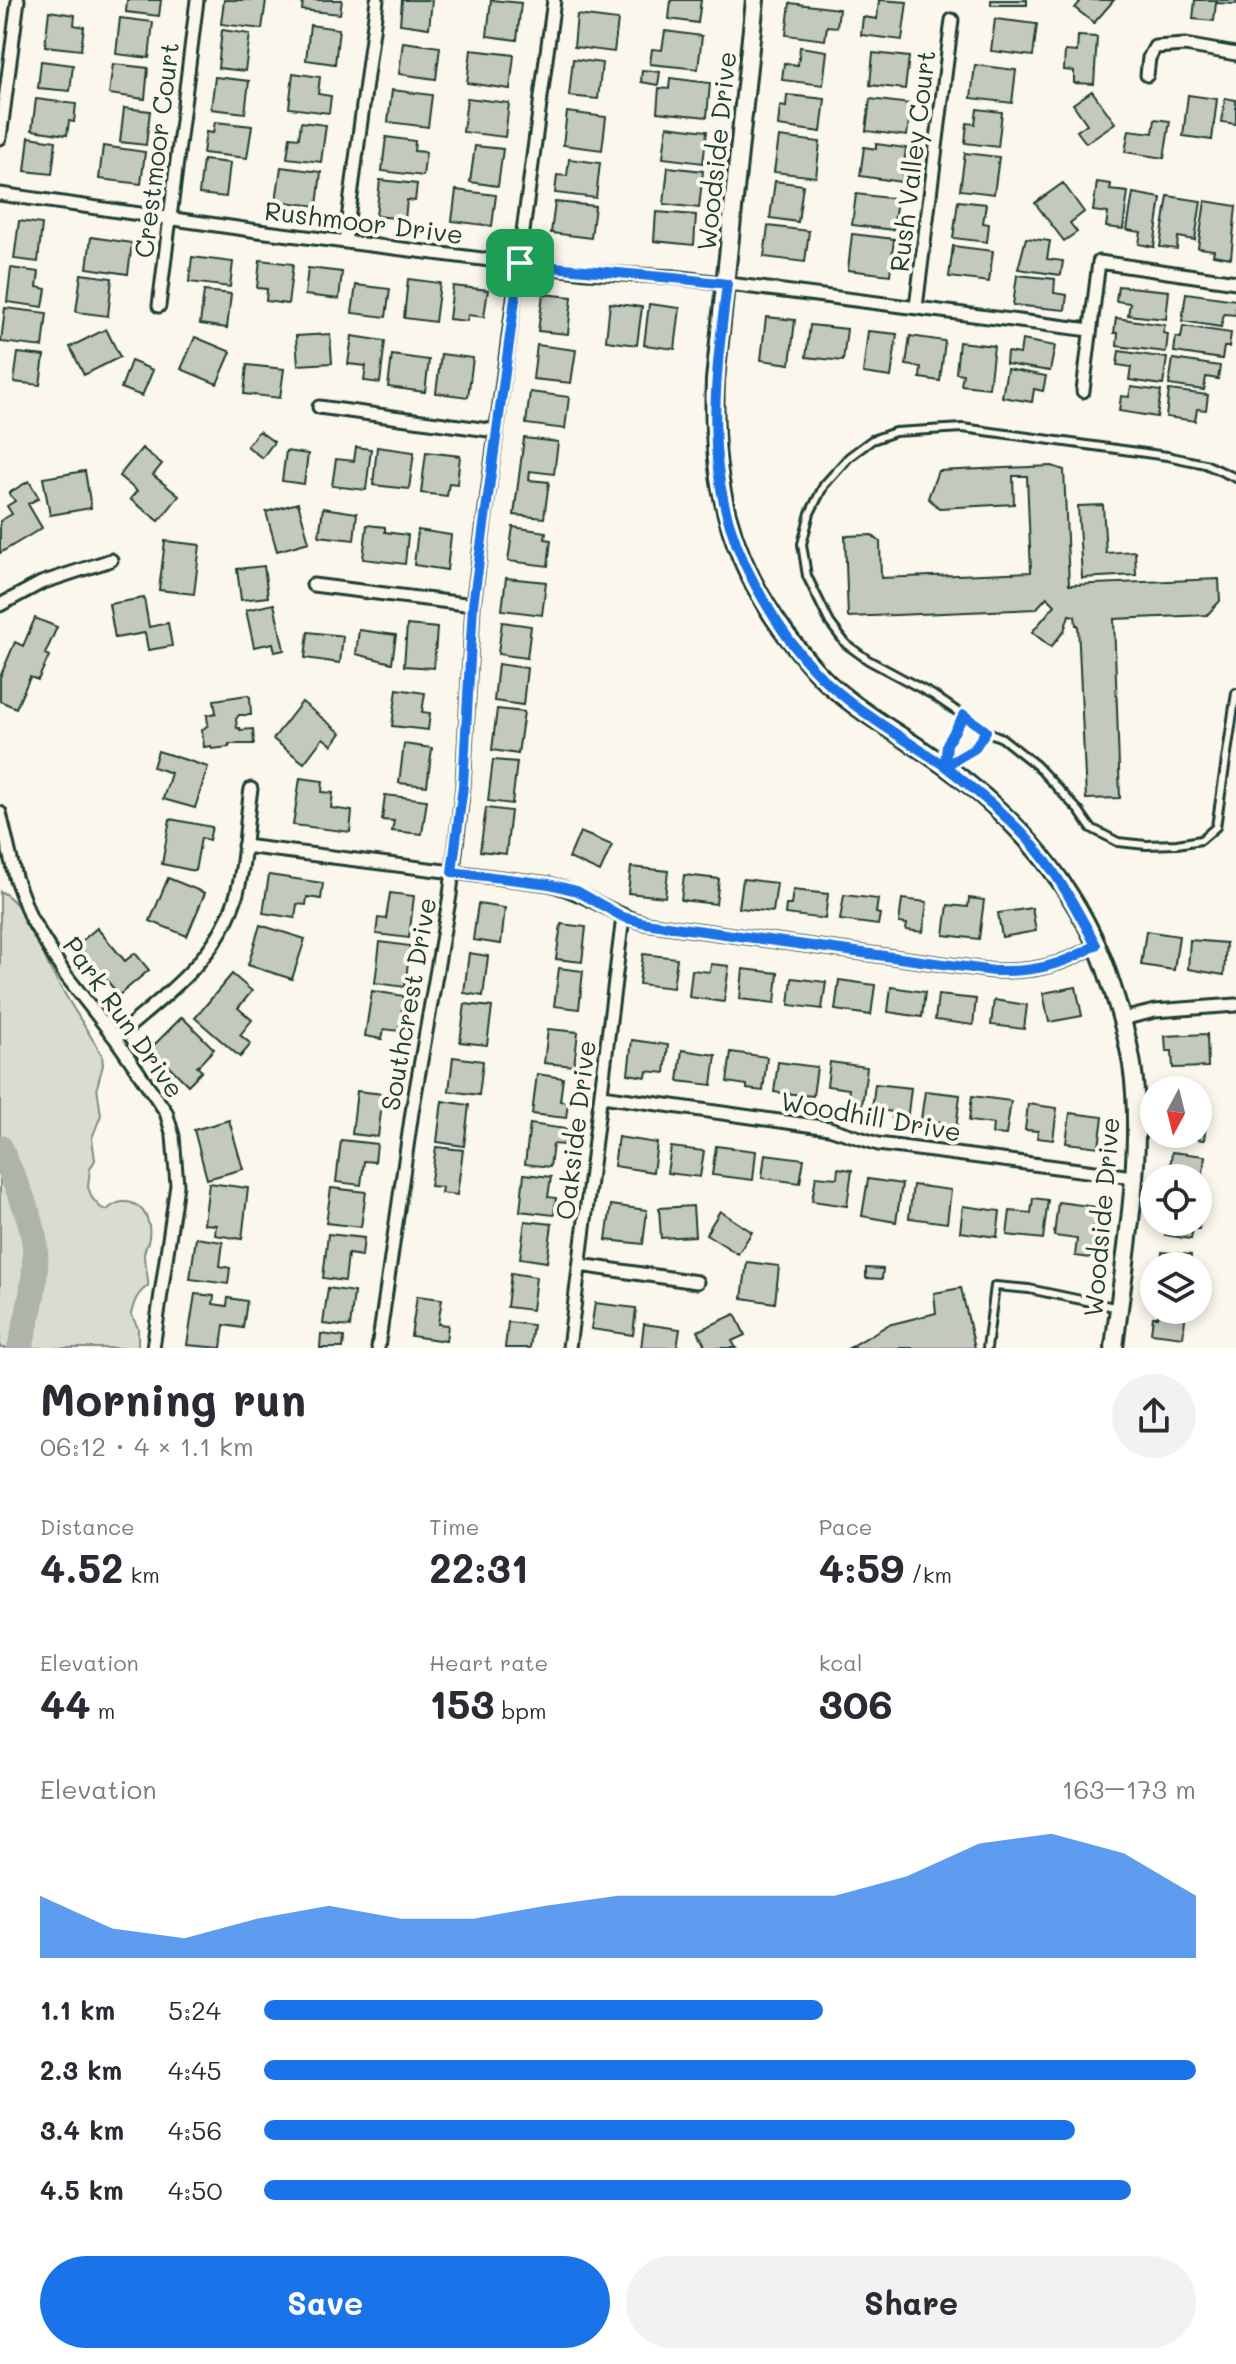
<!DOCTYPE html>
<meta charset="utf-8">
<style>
:root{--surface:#fff;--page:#f2f2f3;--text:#2b2b33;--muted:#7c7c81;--accent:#1a73e8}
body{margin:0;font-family:Mali,sans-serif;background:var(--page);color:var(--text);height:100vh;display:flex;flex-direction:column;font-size:30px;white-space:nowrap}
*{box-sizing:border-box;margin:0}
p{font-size:26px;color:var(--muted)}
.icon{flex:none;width:44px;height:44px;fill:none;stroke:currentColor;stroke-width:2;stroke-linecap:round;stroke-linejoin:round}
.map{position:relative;height:1348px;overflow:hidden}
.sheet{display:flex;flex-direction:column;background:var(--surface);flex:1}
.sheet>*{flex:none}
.needle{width:52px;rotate:187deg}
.fabs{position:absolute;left:1140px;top:1076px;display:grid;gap:16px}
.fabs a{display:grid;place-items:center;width:72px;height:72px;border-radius:50%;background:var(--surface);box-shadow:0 4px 12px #0003;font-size:40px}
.pin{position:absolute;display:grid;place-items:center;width:68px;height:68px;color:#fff;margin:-34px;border-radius:16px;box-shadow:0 4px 12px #0006}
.round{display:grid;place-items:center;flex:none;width:84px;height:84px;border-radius:42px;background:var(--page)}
.summary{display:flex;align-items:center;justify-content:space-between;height:136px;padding:0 40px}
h1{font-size:44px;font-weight:800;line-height:60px}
.metrics{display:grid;grid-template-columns:repeat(3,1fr);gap:12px;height:136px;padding:8px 40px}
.metrics div{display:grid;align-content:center}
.metrics b{font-size:40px;font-weight:800}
.metrics small{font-size:22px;font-weight:400}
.metrics p{font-size:22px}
.chart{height:224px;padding:16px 40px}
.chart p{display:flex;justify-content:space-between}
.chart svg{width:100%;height:144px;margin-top:8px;fill:var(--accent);opacity:.7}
.button{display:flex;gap:16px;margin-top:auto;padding:16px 40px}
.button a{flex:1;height:92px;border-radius:48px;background:var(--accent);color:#fff;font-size:32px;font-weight:800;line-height:92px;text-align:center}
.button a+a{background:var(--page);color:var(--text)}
ul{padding:0 40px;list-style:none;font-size:26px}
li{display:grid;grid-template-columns:128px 96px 1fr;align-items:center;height:60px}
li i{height:20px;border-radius:10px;background:var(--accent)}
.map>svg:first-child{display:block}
.green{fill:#dbdcd1;stroke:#7d8c82;stroke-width:2}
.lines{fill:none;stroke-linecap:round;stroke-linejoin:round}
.river{stroke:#adb4aa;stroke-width:26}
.building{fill:#c4c9be;stroke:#1f3d34;stroke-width:2}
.lane-casing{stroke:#1f3d34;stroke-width:12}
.street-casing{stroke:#1f3d34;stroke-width:17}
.secondary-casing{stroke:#1f3d34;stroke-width:22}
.lane{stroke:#fbf7ec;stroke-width:6}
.street{stroke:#fbf7ec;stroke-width:11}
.secondary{stroke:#fbf7ec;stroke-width:16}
.route-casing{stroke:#fff;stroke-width:16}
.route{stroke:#1a73e8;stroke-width:10}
.labels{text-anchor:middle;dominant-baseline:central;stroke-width:8;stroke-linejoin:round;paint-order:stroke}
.street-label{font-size:26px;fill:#1f3d34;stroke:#fbf7ec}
</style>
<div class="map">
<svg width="1236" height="1348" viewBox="0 0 1236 1348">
<rect width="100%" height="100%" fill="#fbf7ec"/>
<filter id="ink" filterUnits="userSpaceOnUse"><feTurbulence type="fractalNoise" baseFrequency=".0125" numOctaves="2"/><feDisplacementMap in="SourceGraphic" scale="16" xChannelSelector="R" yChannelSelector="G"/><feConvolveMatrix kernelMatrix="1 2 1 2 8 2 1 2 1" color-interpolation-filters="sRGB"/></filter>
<g filter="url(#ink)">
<path class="green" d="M0,891C28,905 39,949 53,974C69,1002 86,1028 102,1055L103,1065L97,1087L101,1115L92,1138L95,1160L90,1169L88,1187L92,1198L101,1208L107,1210C128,1190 153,1210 149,1237C149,1243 144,1248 144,1255C144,1265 149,1275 148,1286C137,1293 134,1302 131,1314L138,1328V1348H0Z"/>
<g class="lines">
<path class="river" d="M0,1148C12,1178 34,1215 35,1249C37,1283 28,1315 20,1348"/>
</g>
<path class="building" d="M127,0H161L159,16L126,12Z
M224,0H266L262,29L221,24Z
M303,0H342L340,14L302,10Z
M402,0H432L429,28L400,24Z
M491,0L521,3L517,40L487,36Z
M671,0H701L698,23L669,19Z
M879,0L907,2L902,40L861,35L863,17L877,19Z
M991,0H1027V5H991Z
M1077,0H1114L1094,23L1075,8L1080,2Z
M1195,0H1236V4L1216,3L1214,21L1193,19Z
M790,3L839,9L837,27L827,26L825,40L786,35Z
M49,11L75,15L74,25L84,27L81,50L45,46Z
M577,15L618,20L614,52L574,47Z
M120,18L153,22L149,58L116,54Z
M995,19L1037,24L1033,56L991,51Z
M310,25L339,29L335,64L306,60Z
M222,30L250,34L245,71L218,68Z
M665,31L702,36L698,69L650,64L652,49L662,50Z
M1078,36L1097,37L1094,84L1074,83V71L1064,70L1065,51L1077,52Z
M403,42L440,47L436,79L399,74Z
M800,47L827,51L823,85L782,80L784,63L798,65Z
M471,50L514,55L510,89L467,83Z
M873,53L909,57L905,89L870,85Z
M573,59L602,63L598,99L569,96Z
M41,61L73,65L70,91L38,88Z
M113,64L148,68L145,99L109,94Z
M975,65L1016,70L1012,103L971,98Z
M642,70L660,72L658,85L641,82Z
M293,73L320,77L318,94L331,96L329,113L289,108Z
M215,77L249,81L245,113L211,109Z
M670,78L710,83L707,117L657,112L659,88L669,89Z
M392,90L432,95L428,127L388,122Z
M1092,91L1115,123L1086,143L1077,131L1087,124L1073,104Z
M787,95L825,99L821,132L778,126L780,106L786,107Z
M1188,95L1217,99L1212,140L1183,136Z
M467,98L509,103L505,137L463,132Z
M1225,98L1236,100V124L1222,122Z
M36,99L76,104L74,122L69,121L67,135L32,130Z
M870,99L911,104L907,136L866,131Z
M124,108L150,111L146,145L120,142Z
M977,109L1002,112L998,147L965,143L967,123L975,124Z
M567,112L606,117L602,150L563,145Z
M1155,119L1170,121L1164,158L1125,152L1129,130L1153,133Z
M215,122L252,126L247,158L203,153L206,132L213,133Z
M301,122L326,125L321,162L287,158L290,137L299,138Z
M667,126L707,131L703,163L663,158Z
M29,137L56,141L52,174L25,171Z
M386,137L415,141L414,151L426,152L423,176L382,171Z
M779,137L820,142L816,177L774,172Z
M876,144L906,148L902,182L860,176L864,147L876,149Z
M103,146L145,152L141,184L99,179Z
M475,146L503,149L498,186L470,182Z
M965,153L999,157L994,194L960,190Z
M569,159L600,163L596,198L555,193L557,175L567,176Z
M203,160L230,163L226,197L199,194Z
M281,167L321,172L317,206L276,201Z
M668,167L703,171L699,208L664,204Z
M380,180L417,184L415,201L407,200L405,219L376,216Z
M775,181L803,185L798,222L770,218Z
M1097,182L1111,184L1110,190L1128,192L1123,229L1106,227L1108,213L1093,211Z
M1063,183L1084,212L1070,223L1077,232L1064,241L1035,203Z
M456,190L496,195L492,226L452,221Z
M1133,193L1161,198L1154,247L1139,244L1141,232L1127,230Z
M856,194L897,199L893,230L852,225Z
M1168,196L1201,201L1195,240L1178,237L1177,249L1160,247Z
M958,201L986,204L983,223L989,224L987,242L953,238Z
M1205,201L1236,206L1231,258L1213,255L1214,250L1198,248Z
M555,202L595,206L591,238L551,233Z
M656,212L696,215L694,245L654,241Z
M19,221L42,224L38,262L14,259Z
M768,226L809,231L805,262L764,257Z
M852,234L894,239L890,275L848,270Z
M91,237L132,243L128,274L87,268Z
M1026,238L1050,241L1047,259L1063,261L1061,275L1018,269Z
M953,246L993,251L989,282L949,277Z
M192,257L233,262L230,287L189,282Z
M260,260L293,264L288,304L266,301L267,289L257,288Z
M11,268L39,272L37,287L46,289L43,307L7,302Z
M308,268L342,272L339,299L305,295Z
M81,274L112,278L108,316L76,312Z
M1017,275L1055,279L1054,293L1067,295L1065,310L1013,305Z
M408,279L440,283L435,322L404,318Z
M356,285L390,289L386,317L352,313Z
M453,286L488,290L484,317L468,315L467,321L449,319Z
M1118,286L1169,291L1166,319L1128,315L1130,303L1116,301Z
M204,291L231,294L227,328L200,324Z
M1186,293L1236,300V315L1224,314L1221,327L1182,321Z
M543,294L572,297L568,334L538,331Z
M610,303L642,307L637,345L606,341Z
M649,304L680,308L675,349L644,345Z
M5,308L47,313L43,347L1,342Z
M766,317L795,320L790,364L761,360Z
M1116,318L1165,325L1163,333L1168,334L1166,352L1117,346L1118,333H1114Z
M810,325L847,329L843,361L806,357Z
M1183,326L1231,333L1229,347H1224L1222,359L1174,352L1176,337L1181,338Z
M106,329L120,357L84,375L70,347Z
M868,331L897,334L891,377L863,373Z
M330,334L332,363L298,365L296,336Z
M352,336L385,341L380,383L364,381L366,366L348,364Z
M910,336L945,341L940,381L920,378L921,367L906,365Z
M195,337L231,352L217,384L181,369Z
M1022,340L1055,346L1050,371L1006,364L1007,352L1020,354Z
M959,342L994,346L989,388L961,385L963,374L956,373Z
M537,345L576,350L571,383L533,379Z
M1119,351L1167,358L1163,385L1129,380L1131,367L1117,365Z
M18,353L44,356L40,385L14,382Z
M441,354L473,358L468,397L436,393Z
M392,355L429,360L425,392L388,387Z
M1173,359L1220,366L1218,379L1206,377L1204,390L1169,385Z
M131,361L153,370L142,396L121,388Z
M247,365L284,369L280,398L244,394Z
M1007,369L1046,376L1043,391L1034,389L1032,402L1002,397Z
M1131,387L1161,391L1157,417L1119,411L1121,396L1129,397Z
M1169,390L1208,395L1206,410L1197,409L1195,421L1166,417Z
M530,392L569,397L565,429L526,424Z
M259,431L274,442L262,458L247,446Z
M524,438L558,442L554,474L530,471L529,480L549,482L544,518L514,515Z
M356,447L371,449L366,490L332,486L336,459L354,461Z
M377,447L414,452L409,489L373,485Z
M142,448L162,464L153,475L179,496L159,521L130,499L137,491L119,476Z
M286,451L308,454L304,484L282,481Z
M426,452L460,456L457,484L449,483L447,496L421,493Z
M1052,466L1064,470L1069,585L1219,579L1220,601L1207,615L1114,619L1120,798L1086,799L1078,625H1076L1075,616L1069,615L1064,631L1051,647L1032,632L1055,605L1047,597L1036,609L848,617L845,536L872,535L880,542L881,578L1031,572L1027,476H1013L1014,504L939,508L928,498L938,471Z
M85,471L91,508L50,515L43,478Z
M29,481L39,498L28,504L42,528L0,553V521L12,514L7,506L15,501L9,493Z
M298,503L309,542L277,551L266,512Z
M1103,505L1106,553L1135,551L1136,575L1082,578L1078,506Z
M323,508L357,513L354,540L319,536Z
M367,525L385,527V532L408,535L405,564L363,559Z
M513,527L546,532L545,539L551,540L548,566L508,561Z
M418,530L451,535L447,570L414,565Z
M165,541L200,545L194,594L159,590Z
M264,566L268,597L241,600L237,569Z
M506,578L546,582L542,615L502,610Z
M144,598L149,627L168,623L172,646L148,650L145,633L115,638L109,604Z
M274,604L284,650L275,652L273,643L254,647L246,610Z
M35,618L57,627L45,654L49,656L38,680L30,677L16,708L0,701V677L15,642L23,646Z
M502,622L531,626L527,658L498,654Z
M407,625L437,628L434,668L404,666Z
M359,630L396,635L392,663L356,654Z
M308,632L343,636L340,663L305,658Z
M498,664L527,668L523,705L494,701Z
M397,689L425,693L422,712L430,713L428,730L392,726Z
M247,695L250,697L251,715H239L236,719L237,728H240V730L253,729L254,744H229V747L212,749L211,746L204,747L202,730L208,725L207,715L216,713L214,700Z
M302,702L341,733L332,745L323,738L304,763L273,739Z
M497,709L524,712L518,754L492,750Z
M404,744L432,748L427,786L399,783Z
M158,751L208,767L195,808L163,799L171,773L153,767Z
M493,760L517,762L512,804L488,801Z
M300,778L323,781L322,792L333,793L331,808L352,811L350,832L293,825Z
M385,795L427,800L422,834L392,831L394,821L382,820Z
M486,808L511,811L506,854L480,851Z
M170,819L212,827L209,840L201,838L195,871L162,864Z
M580,832L612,845L600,872L569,858Z
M631,867L668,871L665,897L628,893Z
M269,875L323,883L321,899L307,897L306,905L297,904L295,918L263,913Z
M684,875L719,879L716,904L681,900Z
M168,878L205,893L187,936L150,921Z
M743,879L777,883L773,912L739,908Z
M793,890L828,894L825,919L785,914L786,905H791Z
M390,893L414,896L409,938L376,934L378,918L386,919Z
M844,895L878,899L876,913L880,914L878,925L840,920Z
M969,898L984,900L979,939L944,935L948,905L968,907Z
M902,899L927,902L923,932L906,930L907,924L899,923Z
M478,904L505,908L501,944L473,940Z
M1032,908L1036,931L1002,937L998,913Z
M561,924L586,927L582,962L556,959Z
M260,925L305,939L292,979L248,965Z
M97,928L125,961L135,953L149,970L119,995L77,945Z
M1146,931L1179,936L1174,970L1141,965Z
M1190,940L1226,943L1224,975L1188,969Z
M380,942L410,946L405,987L375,983Z
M469,953L488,956L483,996L464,993Z
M643,954L677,958L673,988L639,984Z
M711,964L729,966L724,1002L689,997L692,970L710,972Z
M559,968L583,971L579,1009L554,1006Z
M743,969L778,973L775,1003L740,999Z
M232,974L252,991L238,1008L252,1020L240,1035L251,1044L240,1057L195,1018Z
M792,978L826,982L822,1009L789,1005Z
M839,980L875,985L871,1015L835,1010Z
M891,987L925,992L922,1017L888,1012Z
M1076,987L1082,1016L1049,1022L1043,993Z
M372,991L404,996L399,1031L384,1029L382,1039L365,1036Z
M938,995L976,999L973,1025L935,1020Z
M994,1000L1027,1005L1024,1029L991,1025Z
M465,1004L492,1007L487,1045L460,1042Z
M182,1017L214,1049L197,1067L202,1071L188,1085L151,1048Z
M548,1029L578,1032L574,1066L544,1063Z
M1207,1034L1208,1067L1173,1068L1172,1051H1166L1165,1036Z
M632,1040L668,1045L665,1073L647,1071L646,1077L628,1074Z
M682,1050L716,1055L712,1085L678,1081Z
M731,1052L767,1057L763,1091L747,1089V1085L727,1082Z
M453,1057L483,1061L479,1095L449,1091Z
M778,1062L817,1067L813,1096L774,1092Z
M830,1062L867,1067L862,1106L847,1104L849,1089L827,1086Z
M537,1074L563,1078L560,1101L568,1102L566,1118L532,1114Z
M875,1084L911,1088L907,1121L892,1119L893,1112L872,1109Z
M357,1091L383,1094L378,1137L352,1134Z
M925,1091L960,1095L956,1129L941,1127L942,1122L921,1119Z
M972,1096L1011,1101L1006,1135L992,1134L993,1124L969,1121Z
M442,1101L469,1105L464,1146L437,1142Z
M1028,1104L1057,1108L1053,1140L1037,1138L1038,1131L1025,1130Z
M1198,1107L1208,1109L1204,1140L1175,1136V1134H1198Z
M1070,1113L1103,1117L1099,1147L1066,1143Z
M229,1120L243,1169L207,1179L194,1130Z
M530,1124L566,1129L564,1145L553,1144L550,1167L525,1164Z
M618,1137L657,1143L653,1172L614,1166Z
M341,1140L377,1144L375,1162L364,1161L361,1185L336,1182Z
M716,1146L756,1151L753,1180L712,1175Z
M436,1147L463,1150L457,1195L441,1193L442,1187L430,1186Z
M671,1147L704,1151L700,1177L667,1173Z
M1172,1152L1205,1156L1201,1190L1198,1189V1178H1169Z
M765,1154L804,1159L800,1183L762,1178Z
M838,1168L852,1170L847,1206L812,1201L816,1176L837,1178Z
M524,1174L551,1177L548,1197L556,1198L554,1215L520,1211Z
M868,1179L902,1184L896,1222L862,1216Z
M209,1183L248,1188L242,1239L215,1235L216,1225L204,1224Z
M913,1185L951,1190L947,1223L909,1218Z
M331,1188L366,1192L361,1227L326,1223Z
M1033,1198L1048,1200L1043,1239L1007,1235L1010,1211L1031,1213Z
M1058,1202L1097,1207L1090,1258L1075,1256L1077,1239L1054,1236Z
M611,1205L647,1210L643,1244L606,1240Z
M693,1206L695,1236L661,1238L659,1208Z
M963,1206L1000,1211L997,1237L960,1232Z
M720,1211L752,1232L738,1254L706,1234Z
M1198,1213H1201L1199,1229H1193L1191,1239L1165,1235L1167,1222H1198Z
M525,1221L552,1224L547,1262L520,1258Z
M328,1234L364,1238L362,1256L348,1254L345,1281L323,1278Z
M196,1238L223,1242L220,1266L230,1268L228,1284L190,1279Z
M1162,1252L1191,1255L1190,1266H1161Z
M747,1262L779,1266L775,1303L742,1298Z
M866,1268L883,1269L882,1279L866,1278Z
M511,1273L536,1277L532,1310L507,1307Z
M328,1288L354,1292L350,1327L323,1324Z
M961,1288L975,1348H849L888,1325L936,1313L934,1293Z
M195,1294L214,1296L213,1304L227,1306L228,1298L247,1301L243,1328L224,1325L221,1348L187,1345Z
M417,1296L442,1299L438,1324L448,1325L446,1341L411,1336Z
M595,1303L636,1308L633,1335L591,1329Z
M1159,1310H1186L1183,1337L1151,1333L1153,1317H1158Z
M735,1314L745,1335L732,1341L736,1348H706L698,1331Z
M508,1322L533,1325L530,1348H505Z
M644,1324L680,1329L677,1348H641Z
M321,1334L344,1337L343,1348H320Z"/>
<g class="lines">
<defs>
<path id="lane" d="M1236,478L1205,464L1167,456L963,428L895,432L872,440L849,457L824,485L810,513L802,544L807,576L830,623L846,644L868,660L933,695L986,731L1002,738L1036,765L1079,811L1091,828L1118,842L1146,845L1177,844L1201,840L1216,827L1236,693
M945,762L947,744L964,715
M948,764L974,749L986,731
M987,1348L995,1286L1029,1289L1119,1308"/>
<path id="street" d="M1147,75L1149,58L1155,47L1185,45L1236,54
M0,138L18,0
M0,194L258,231L586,272L674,277L1090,330
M345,242L377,0
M159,306L197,0
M916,307L952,20
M1083,391L1099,262L1236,282
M319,407L496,431
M313,585L473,605
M0,605L41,583L111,560
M0,813L15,877L30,917L64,973L115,1038L166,1112L173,1136L177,1185L153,1348
M244,846L549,884C586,893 609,913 645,923L994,971C1033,972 1062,966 1096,945
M1122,1019L1155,1011L1236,1005
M115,1038C162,998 215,961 235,900C246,865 245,825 251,789
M602,1096L829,1128L878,1144L1133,1177
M580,1265L697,1282
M378,1348L412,1112L450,895L463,786L473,605L554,0
M569,1348L623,917"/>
<path id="secondary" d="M755,0L715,380C711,478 727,556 787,636C801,653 814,671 831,686C866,717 907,738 945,766C1014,816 1075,884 1105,966C1116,998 1127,1032 1132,1065C1145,1150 1124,1262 1114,1348"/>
</defs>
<use href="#lane" class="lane-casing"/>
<use href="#street" class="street-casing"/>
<use href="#secondary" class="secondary-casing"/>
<use href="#lane" class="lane"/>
<use href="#street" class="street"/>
<use href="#secondary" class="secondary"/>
</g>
</g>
<g class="lines" filter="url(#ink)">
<defs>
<path id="route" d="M520,263L473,605L463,786L452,872L549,884L577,891L623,917L645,923L994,971C1033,972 1062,966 1096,945C1078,912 1061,879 1037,850C1011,818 977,792 945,766L974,749L986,731L964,715L947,744L945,766C906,740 865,716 830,685C804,662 783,633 766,604C700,496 712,404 727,284C658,275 589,272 520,263"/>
</defs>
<use href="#route" class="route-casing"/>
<use href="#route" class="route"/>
</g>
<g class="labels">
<g class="street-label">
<text transform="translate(156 150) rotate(-83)">Crestmoor Court</text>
<text transform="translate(716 151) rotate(-84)">Woodside Drive</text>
<text transform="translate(912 161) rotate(-83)">Rush Valley Court</text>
<text transform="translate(364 222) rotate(7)">Rushmoor Drive</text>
<text transform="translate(408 1004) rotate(-80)">Southcrest Drive</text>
<text transform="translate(124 1017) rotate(55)">Park Run Drive</text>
<text transform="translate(871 1116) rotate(10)">Woodhill Drive</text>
<text transform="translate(575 1130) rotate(-83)">Oakside Drive</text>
<text transform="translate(1101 1217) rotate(-85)">Woodside Drive</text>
</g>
</g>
</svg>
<div class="fabs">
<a><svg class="needle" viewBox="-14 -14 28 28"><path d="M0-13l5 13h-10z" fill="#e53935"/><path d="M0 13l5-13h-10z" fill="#7c7c81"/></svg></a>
<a><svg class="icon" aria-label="locate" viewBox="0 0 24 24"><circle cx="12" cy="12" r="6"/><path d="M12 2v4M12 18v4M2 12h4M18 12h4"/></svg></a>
<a><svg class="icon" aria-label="layers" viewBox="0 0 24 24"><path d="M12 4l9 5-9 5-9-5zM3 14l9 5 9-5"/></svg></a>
</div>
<div class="pin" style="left:520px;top:263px;background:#1e9e55"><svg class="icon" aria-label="arrive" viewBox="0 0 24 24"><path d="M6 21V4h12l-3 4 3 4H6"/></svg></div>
</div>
<section class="sheet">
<div class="summary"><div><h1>Morning run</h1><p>06:12 · 4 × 1.1 km</p></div><a class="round"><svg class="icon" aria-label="share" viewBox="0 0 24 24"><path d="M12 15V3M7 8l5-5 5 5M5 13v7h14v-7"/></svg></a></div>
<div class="metrics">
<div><p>Distance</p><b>4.52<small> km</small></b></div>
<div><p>Time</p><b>22:31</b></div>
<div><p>Pace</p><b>4:59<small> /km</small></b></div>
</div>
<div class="metrics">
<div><p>Elevation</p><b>44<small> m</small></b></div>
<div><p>Heart rate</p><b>153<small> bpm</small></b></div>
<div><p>kcal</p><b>306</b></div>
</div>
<div class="chart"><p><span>Elevation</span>163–173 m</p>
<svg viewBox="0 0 160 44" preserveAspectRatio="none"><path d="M0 44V25L10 35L20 38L30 32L40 28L50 32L60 32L70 28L80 25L90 25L100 25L110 25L120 19L130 9L140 6L150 12L160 25V44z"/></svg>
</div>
<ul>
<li><b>1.1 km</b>5:24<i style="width:60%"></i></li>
<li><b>2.3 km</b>4:45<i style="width:100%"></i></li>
<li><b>3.4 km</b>4:56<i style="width:87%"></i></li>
<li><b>4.5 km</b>4:50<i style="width:93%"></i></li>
</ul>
<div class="button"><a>Save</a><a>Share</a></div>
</section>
